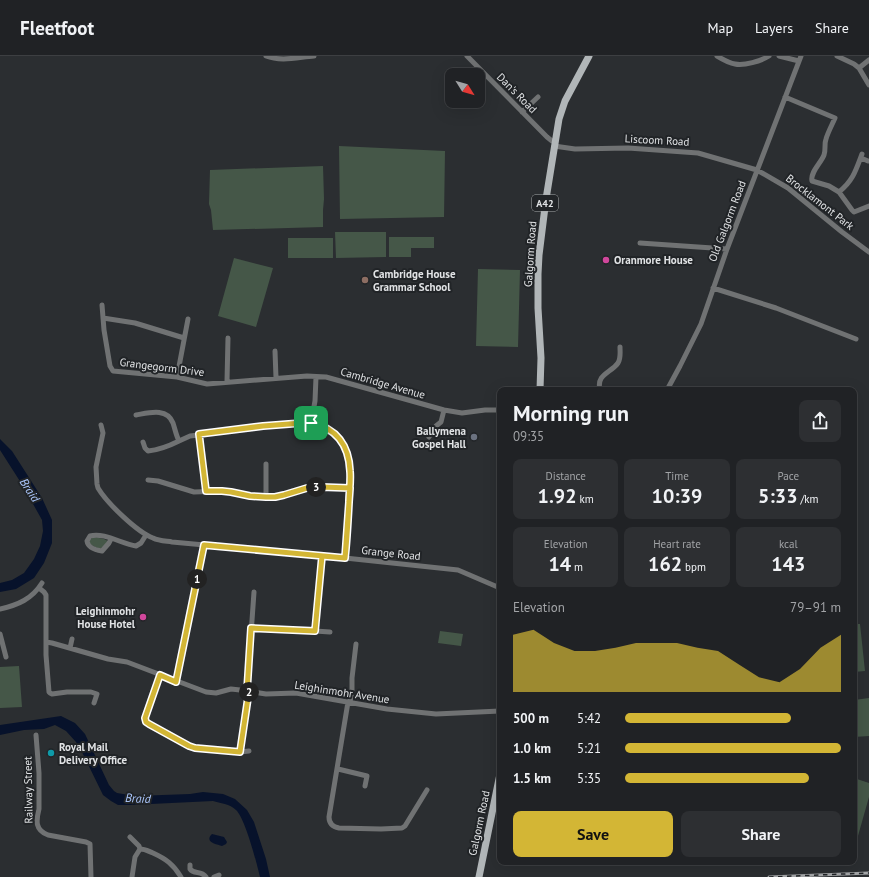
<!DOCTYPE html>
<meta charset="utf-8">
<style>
:root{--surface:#202225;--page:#2d2f32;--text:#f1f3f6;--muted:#a2a4a7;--line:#3d3f42;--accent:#d3b635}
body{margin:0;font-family:"PT Sans",sans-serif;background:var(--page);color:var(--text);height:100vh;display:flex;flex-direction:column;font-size:15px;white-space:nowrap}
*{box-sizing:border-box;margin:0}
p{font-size:13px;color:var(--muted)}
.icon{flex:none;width:22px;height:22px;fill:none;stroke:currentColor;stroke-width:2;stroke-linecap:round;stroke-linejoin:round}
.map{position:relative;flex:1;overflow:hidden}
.details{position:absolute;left:497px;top:331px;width:360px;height:478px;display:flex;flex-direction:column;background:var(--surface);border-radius:8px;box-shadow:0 4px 16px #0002,0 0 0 1px var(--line)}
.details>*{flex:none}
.needle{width:26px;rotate:127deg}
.fabs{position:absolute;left:445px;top:12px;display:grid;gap:8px}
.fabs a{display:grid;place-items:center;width:40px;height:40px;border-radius:8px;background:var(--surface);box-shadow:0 4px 16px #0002,0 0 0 1px var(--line);font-size:20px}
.pin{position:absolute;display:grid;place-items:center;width:34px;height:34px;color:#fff;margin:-17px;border-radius:8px;box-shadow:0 2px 6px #0006}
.km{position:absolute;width:20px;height:20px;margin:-10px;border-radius:50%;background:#222;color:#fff;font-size:11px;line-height:20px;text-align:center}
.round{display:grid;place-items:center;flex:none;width:42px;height:42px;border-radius:8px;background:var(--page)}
.head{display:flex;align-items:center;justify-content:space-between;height:68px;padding:0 16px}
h1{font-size:22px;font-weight:800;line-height:30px}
.stats{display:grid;grid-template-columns:repeat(3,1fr);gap:6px;height:68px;padding:4px 16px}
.stats div{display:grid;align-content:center;border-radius:8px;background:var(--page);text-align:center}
.stats b{font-size:20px;font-weight:800}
.stats small{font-size:11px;font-weight:400}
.stats p{font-size:11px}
.chart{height:112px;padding:8px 16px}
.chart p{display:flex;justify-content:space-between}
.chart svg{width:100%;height:72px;margin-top:4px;fill:var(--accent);opacity:.7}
.primary-button{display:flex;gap:8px;margin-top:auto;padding:8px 16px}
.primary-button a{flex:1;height:46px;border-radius:8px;background:var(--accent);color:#111;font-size:16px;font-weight:800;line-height:46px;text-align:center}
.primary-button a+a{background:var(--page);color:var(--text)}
ul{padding:0 16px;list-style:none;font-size:13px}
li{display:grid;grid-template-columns:64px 48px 1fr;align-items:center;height:30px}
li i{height:10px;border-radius:5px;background:var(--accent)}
header{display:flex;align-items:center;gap:24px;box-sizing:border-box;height:56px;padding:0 20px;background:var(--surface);border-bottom:1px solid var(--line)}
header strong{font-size:19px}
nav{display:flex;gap:22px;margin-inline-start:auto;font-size:14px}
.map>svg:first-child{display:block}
.green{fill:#455748}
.water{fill:#07122b}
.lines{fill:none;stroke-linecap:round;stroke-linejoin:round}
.minor{stroke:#707273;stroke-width:5}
.major{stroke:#b1b6b8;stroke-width:7}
.rail-casing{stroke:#a4a6a8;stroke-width:3}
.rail{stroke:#212427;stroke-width:1.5;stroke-dasharray:4.5;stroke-linecap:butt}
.route-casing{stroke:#fff;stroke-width:8}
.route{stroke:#d3b635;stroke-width:5}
.hotel-dot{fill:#d1479c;stroke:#212427;stroke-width:1.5}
.education-dot{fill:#8d6e63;stroke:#212427;stroke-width:1.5}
.worship-dot{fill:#6b7280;stroke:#212427;stroke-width:1.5}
.culture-dot{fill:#0f9aa8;stroke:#212427;stroke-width:1.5}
.labels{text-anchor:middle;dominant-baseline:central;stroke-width:4;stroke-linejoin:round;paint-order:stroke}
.shield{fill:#212427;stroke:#a7aaac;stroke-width:1}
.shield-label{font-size:10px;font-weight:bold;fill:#e1e3e5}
.street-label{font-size:11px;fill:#e1e3e5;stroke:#212427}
.poi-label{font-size:11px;font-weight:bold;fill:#e1e3e5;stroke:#212427;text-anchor:start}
.water-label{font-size:12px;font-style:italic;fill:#acc8fe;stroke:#212427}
</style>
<header>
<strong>Fleetfoot</strong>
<nav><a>Map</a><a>Layers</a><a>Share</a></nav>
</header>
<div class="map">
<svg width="869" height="821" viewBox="0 0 869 821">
<rect width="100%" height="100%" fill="#2b2e31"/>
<path class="green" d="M339,90L445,95L444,161L340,163Z
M323,110L324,143L323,154V171L213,174L211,154L209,148L210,114Z
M335,176H386V201L336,202Z
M389,181H434V192H411V201H389Z
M288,182H333V202H288Z
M234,202L273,212L256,271L218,260Z
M478,213L520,214L518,291L476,290Z
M94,481L104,483L108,485C100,495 101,494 90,488L89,484Z
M854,568H860L865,615L854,616Z
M440,575L463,578L461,590L438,587Z
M19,610L22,651L0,652V611Z
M869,642V680L854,681V644Z
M854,722L869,727V741L854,794Z"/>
<path class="water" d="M0,383L12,395L28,420L42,442L52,464V487L44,507L34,522L16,533L0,536V527L12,524L24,517L34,503L40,490L43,475L42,464L23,430L0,394Z
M61,660L75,667L85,678L109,729L114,735L117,737L135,740L190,738L203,736L223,738L235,743L247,754L254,766L266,803L270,821H260C257,808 245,762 236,754C230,748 220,747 213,745L130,749H118L111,745L103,739L81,694L76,686L66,675L55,669L44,673L24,674L0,679V669Z
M212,778L224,781L227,786L226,788L222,790C216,788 204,786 212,778Z"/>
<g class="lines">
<path class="minor" d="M266,0C281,6 299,1 314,0
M467,0L547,81L552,85L555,86
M717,0C722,3 729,7 735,8C744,10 761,5 769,0
M779,0L799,5
M837,0L854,8L859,12L869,29
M859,12L869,4
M785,41L835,62C832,69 828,76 826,83C824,88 826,94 824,99C821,107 810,116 812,125L829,130L839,136L852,154L854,156L869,150
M522,56L538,41
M554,90L575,93L628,92L698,97L757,114L788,132L842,176L869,196
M861,102L868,105
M839,136C853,125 856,114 862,98
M640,187L727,193
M713,232L776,252L856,283
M102,249L104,274L110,310L113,315L177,321L207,328L307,320L326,321L444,354L462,357L485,354H500
M103,262L135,267L184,282
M275,295L276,322
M177,321L188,263
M227,325L228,282
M600,334C596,318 611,317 618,307C621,302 620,297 620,291
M667,334L680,310L701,268L727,193L801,0
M136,359C148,357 167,351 173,367C175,373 176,379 179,385C169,390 159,394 148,395L145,392L143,386
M311,367L315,345L316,321
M101,369L103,377L96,411L97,428L98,432C107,447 137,476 153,482C159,485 166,485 172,486L345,502L458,514L500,532
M199,379L206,435
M429,381L436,370L441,366L444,354
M179,385L190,380L199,379C215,376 232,374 248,372C269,370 308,361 327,372C344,381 348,399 351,416L345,502
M266,408V441
M148,424L158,425L194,436L222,435L231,436L251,440L266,441H275L284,439L307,432L321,431L350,432
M111,483L109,487L102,495C95,494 88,492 87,485L90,480C104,476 122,488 136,490L141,487L146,479
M39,532L44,536L46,539V599L49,636L50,637L52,638L67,636H91L97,638L94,647
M0,553C18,549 32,543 42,527
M251,572L315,575L322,500
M315,575L330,576
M0,578L6,601
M46,586L52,587L108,603L127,606L206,636L216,637L231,633L240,634L266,638L296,637L387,653L436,658L500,655
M70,592L72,583
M160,619L145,662L146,666L149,668L189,689L195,692L240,696L249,635
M176,625L204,489
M247,635L254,536
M348,646L329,761C329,768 334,771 339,772L381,773L402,772L405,770L427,734
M350,646L352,634V622L356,588
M36,679L39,717V753C36,765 35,774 48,779L86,786L90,788L91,821
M240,696L249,695
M338,713L367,720L365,730
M130,781L139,790L140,793
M190,809V813C194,819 201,814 206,821
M132,821L135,801L140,793C145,793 148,795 153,797C166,803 173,808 181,821
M214,821L219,819"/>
<path class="major" d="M540,334L541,302L538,252V218L539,199L546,143L559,63L565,45L589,0
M479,821L500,718"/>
<defs>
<path id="rail" d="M769,821L869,817"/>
</defs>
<use href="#rail" class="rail-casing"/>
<use href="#rail" class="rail"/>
</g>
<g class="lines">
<defs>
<path id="route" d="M311,367C337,372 349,390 350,415C351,426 349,436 349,446C348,465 347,484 345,502L204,489L176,626L160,619L145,662L146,666L149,668L189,690L195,692L240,696L249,635H247L251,572L315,575L322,500L345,502L350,432L321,431L307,432L284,439L275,441H266L250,440L231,436L222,435H206L199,378L263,370L302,367H311"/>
</defs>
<use href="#route" class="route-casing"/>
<use href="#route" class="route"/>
</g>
<g class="hotel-dot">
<circle cx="606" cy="204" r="4"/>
<circle cx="143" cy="561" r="4"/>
</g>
<circle class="education-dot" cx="365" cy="224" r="4"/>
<circle class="worship-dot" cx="474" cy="381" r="4"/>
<circle class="culture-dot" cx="51" cy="697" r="4"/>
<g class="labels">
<rect class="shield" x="532" y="139" width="26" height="16" rx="3"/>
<g class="shield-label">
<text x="545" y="147">A42</text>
</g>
<g class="street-label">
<text transform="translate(517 37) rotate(45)">Dan's Road</text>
<text transform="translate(657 84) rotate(3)">Liscoom Road</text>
<text transform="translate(820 146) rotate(38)">Brocklamont Park</text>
<text transform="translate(727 165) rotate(-69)">Old Galgorm Road</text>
<text transform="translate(530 198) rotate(-86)">Galgorm Road</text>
<text transform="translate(162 311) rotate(7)">Grangegorm Drive</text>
<text transform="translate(383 327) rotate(16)">Cambridge Avenue</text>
<text transform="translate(391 497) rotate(6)">Grange Road</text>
<text transform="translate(342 636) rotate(9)">Leighinmohr Avenue</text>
<text transform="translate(28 734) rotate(-91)">Railway Street</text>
<text transform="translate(479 767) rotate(-78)">Galgorm Road</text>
</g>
<g class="poi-label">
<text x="614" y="204">Oranmore House</text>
<text x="373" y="218">Cambridge House<tspan x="373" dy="13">Grammar School</tspan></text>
<text x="466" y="375" text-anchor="end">Ballymena<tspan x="466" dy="13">Gospel Hall</tspan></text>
<text x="135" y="555" text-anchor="end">Leighinmohr<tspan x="135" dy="13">House Hotel</tspan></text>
<text x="59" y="691">Royal Mail<tspan x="59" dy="13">Delivery Office</tspan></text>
</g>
<g class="water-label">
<text transform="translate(30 434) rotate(57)">Braid</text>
<text transform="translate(138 742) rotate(3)">Braid</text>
</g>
</g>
</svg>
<div class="fabs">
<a><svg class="needle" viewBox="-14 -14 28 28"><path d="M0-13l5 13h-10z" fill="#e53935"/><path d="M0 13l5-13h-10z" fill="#a2a4a7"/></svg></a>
</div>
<div class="pin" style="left:311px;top:367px;background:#1e9e55"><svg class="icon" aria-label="arrive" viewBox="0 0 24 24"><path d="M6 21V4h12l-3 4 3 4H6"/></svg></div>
<b class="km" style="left:197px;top:523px">1</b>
<b class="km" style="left:249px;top:636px">2</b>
<b class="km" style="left:316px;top:431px">3</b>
<section class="details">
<div class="head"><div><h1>Morning run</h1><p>09:35</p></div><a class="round"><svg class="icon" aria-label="share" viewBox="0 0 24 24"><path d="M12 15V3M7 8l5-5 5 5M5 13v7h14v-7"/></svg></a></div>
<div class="stats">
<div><p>Distance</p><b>1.92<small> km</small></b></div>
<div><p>Time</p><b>10:39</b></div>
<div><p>Pace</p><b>5:33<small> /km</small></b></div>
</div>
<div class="stats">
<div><p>Elevation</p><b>14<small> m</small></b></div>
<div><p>Heart rate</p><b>162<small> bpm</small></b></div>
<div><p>kcal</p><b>143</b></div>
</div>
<div class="chart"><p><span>Elevation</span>79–91 m</p>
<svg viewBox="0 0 160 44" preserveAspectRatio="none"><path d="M0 44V9L10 6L20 14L30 19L40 19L50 17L60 14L70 14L80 14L90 17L100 19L110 27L120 35L130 38L140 30L150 17L160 9V44z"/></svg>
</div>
<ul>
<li><b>500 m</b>5:42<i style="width:77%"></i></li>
<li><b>1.0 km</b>5:21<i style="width:100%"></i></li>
<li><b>1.5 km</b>5:35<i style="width:85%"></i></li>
</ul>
<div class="primary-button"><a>Save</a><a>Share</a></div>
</section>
</div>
